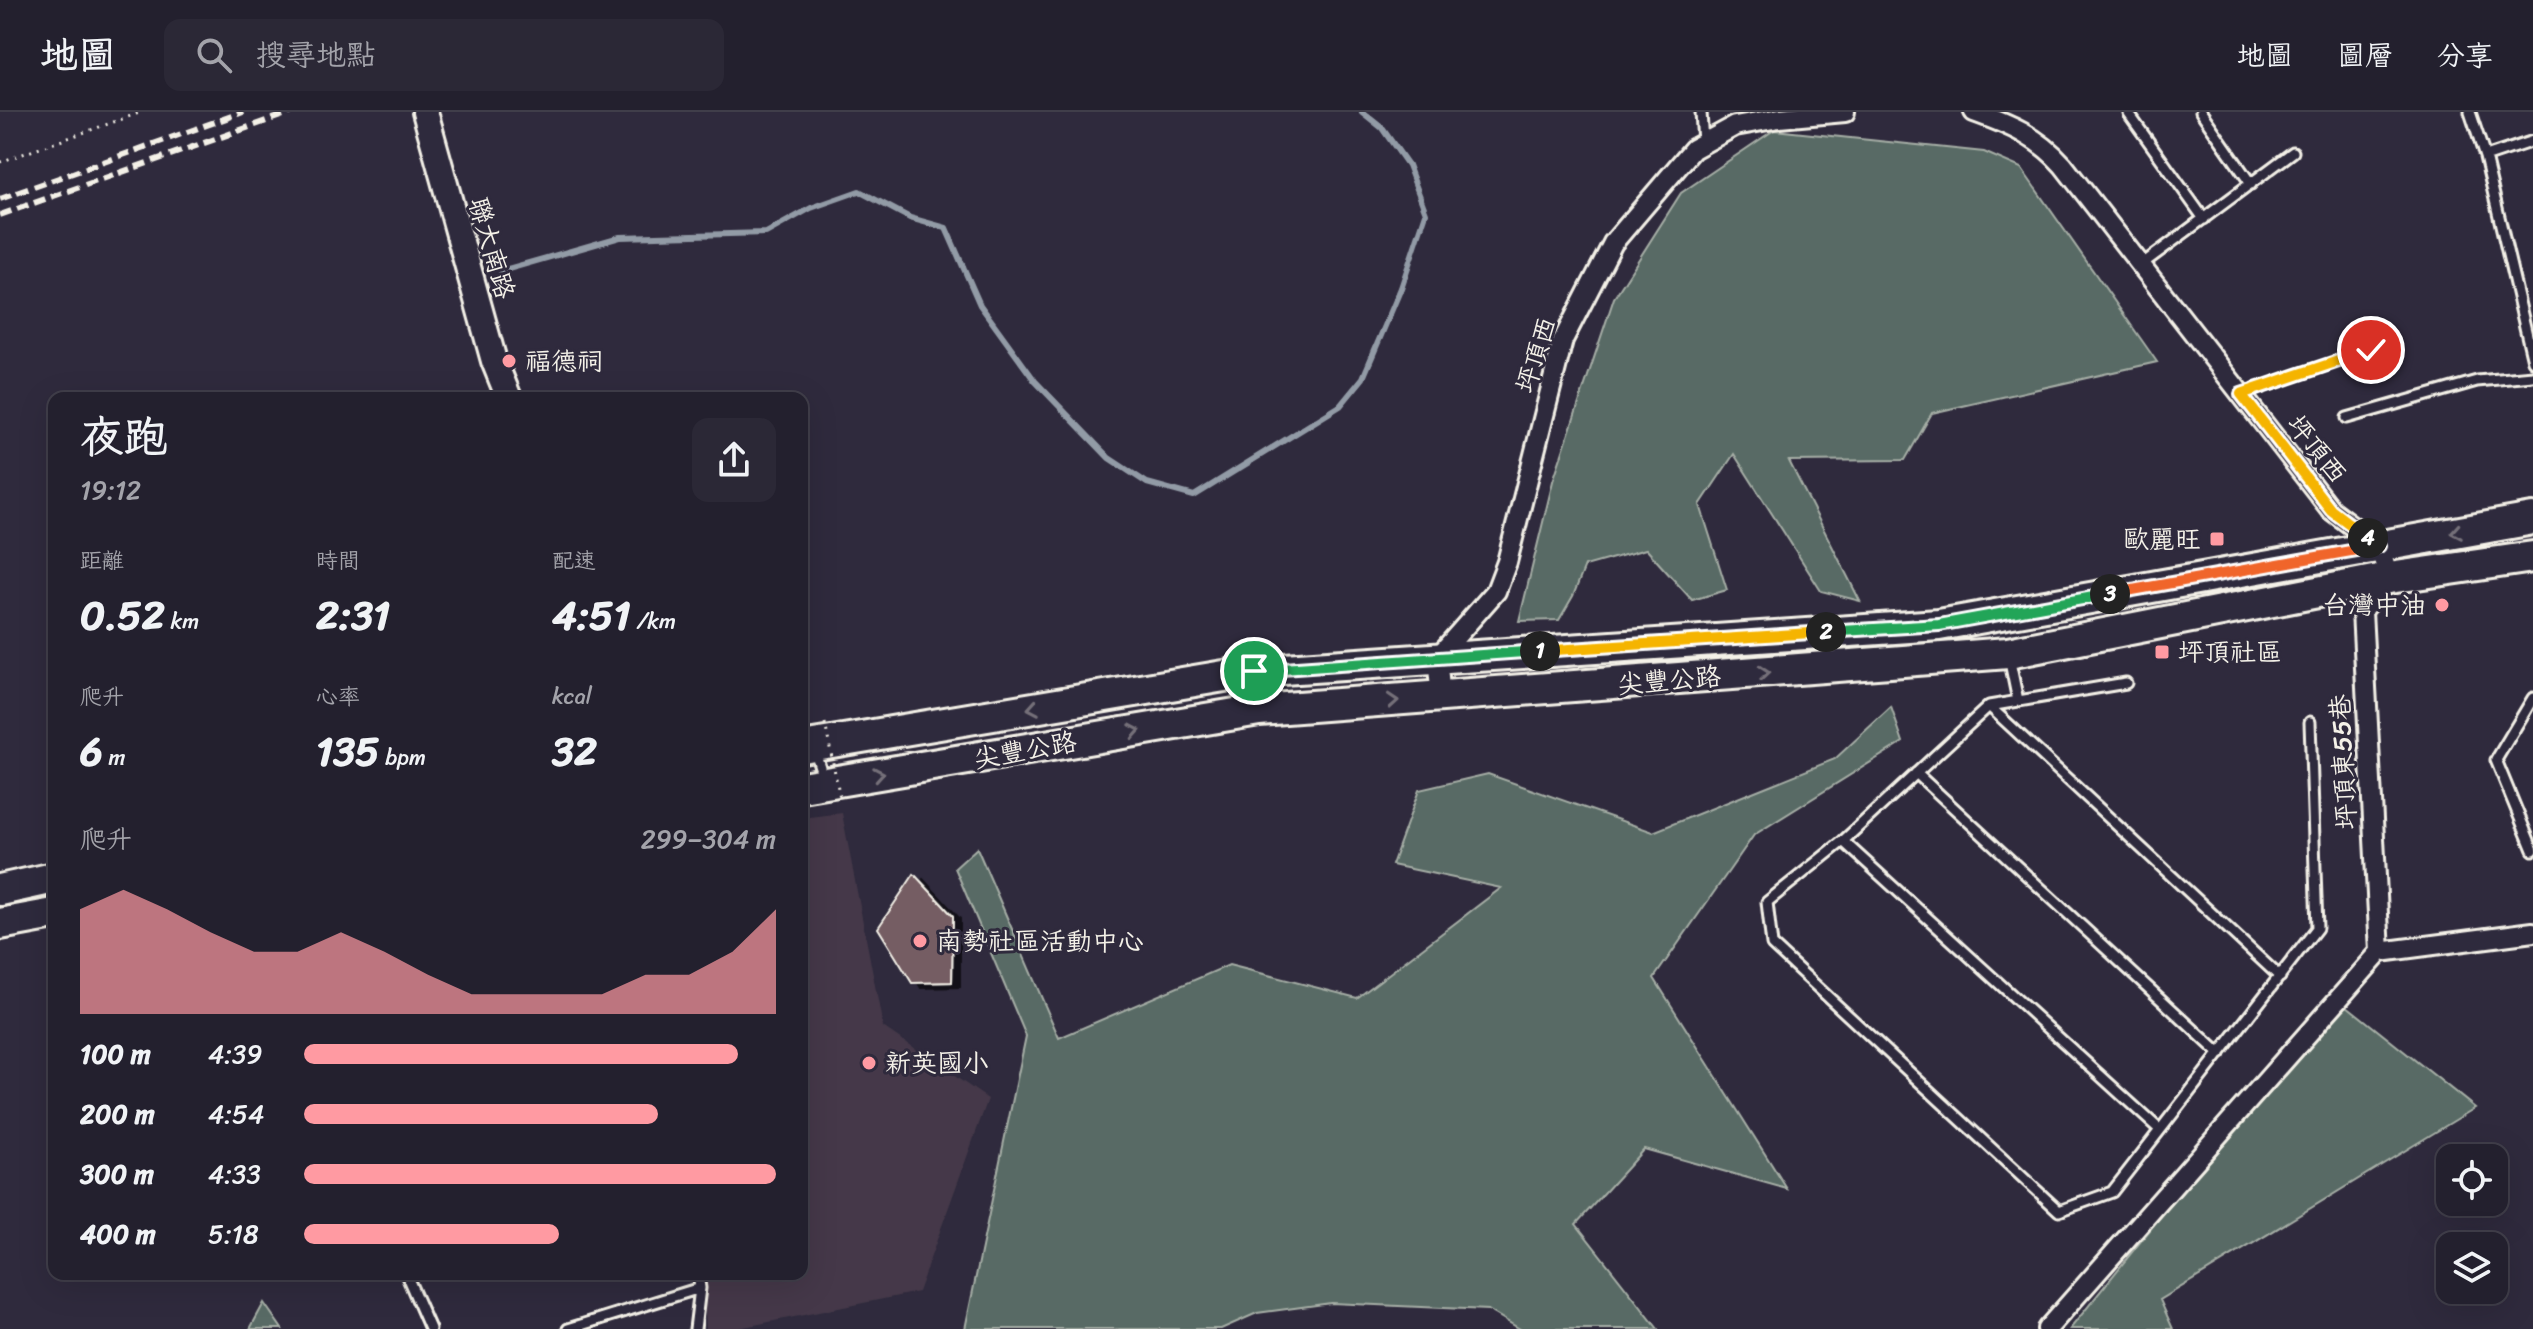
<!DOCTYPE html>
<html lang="zh-TW">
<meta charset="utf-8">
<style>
:root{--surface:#23202e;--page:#2b2836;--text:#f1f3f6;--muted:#a3a3aa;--line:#403e4a;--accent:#ff9aa2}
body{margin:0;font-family:Sriracha,"LXGW WenKai TC",sans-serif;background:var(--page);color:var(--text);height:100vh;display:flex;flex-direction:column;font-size:30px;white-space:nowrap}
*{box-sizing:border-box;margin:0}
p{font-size:26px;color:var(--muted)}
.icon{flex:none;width:44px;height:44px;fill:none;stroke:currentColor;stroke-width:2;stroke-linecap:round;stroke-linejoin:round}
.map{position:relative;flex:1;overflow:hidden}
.sheet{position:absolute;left:48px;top:280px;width:760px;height:888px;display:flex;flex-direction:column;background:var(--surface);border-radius:16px;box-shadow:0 8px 32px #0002,0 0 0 2px var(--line)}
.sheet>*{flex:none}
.tools{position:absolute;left:2436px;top:1032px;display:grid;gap:16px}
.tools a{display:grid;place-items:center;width:72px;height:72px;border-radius:16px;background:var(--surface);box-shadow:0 8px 32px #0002,0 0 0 2px var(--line);font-size:40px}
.pin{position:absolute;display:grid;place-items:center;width:68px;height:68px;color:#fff;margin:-34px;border:4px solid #fff;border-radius:50%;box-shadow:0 2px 8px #0007}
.km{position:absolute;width:40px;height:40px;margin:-20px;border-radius:50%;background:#222;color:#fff;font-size:22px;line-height:40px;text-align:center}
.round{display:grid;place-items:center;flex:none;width:84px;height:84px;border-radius:16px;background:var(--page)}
.summary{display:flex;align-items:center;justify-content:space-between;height:136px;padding:0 32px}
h1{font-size:44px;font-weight:700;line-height:60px}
.stats{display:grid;grid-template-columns:repeat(3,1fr);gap:12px;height:136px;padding:8px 32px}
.stats div{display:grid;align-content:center}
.stats b{font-size:40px;font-weight:700}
.stats small{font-size:22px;font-weight:400}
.stats p{font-size:22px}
.chart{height:224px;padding:16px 32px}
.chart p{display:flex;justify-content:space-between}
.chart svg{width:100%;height:144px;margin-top:8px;fill:var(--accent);opacity:.7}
ul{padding:0 32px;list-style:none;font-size:26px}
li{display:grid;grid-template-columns:128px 96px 1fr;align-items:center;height:60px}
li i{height:20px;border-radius:10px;background:var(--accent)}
header{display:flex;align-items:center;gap:48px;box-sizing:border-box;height:112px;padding:0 40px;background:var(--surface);border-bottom:2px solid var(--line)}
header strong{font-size:38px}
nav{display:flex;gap:44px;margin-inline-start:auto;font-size:28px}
.search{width:560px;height:72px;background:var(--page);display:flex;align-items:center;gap:20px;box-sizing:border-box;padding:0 28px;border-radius:16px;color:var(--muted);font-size:30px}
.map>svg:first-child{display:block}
.built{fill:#443948}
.green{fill:#586b65;stroke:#a6aea6;stroke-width:2}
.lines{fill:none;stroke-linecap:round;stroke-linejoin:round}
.stream{stroke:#929ba6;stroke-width:6}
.building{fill:#745d63;stroke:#f4f1e8;stroke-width:2;filter:url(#shadow)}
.service-casing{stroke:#f4f1e8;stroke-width:15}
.minor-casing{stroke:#f4f1e8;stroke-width:24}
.tertiary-casing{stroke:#f4f1e8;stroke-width:30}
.primary-casing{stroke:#f4f1e8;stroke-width:36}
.path{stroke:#f4f1e8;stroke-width:3;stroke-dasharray:2 6;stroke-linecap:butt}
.service{stroke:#2f2a3d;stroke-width:9}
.minor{stroke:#2f2a3d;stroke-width:18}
.tertiary{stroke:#2f2a3d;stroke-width:24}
.primary{stroke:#2f2a3d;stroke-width:30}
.rail{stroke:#f4f1e8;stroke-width:6;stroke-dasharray:12 6;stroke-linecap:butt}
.path-bridge{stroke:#f4f1e8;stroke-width:3;stroke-dasharray:2 6;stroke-linecap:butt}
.oneway{stroke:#747079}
.split-1-casing{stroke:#fff;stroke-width:16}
.split-2-casing{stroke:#fff;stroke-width:16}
.split-3-casing{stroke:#fff;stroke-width:16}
.split-4-casing{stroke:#fff;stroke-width:16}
.split-5-casing{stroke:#fff;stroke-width:16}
.split-1{stroke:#22a559;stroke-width:10}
.split-2{stroke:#f5b400;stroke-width:10}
.split-3{stroke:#22a559;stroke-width:10}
.split-4{stroke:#f0652b;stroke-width:10}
.split-5{stroke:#f5b400;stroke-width:10}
.poi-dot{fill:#ff9aa2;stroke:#2f2a3d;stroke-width:3}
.labels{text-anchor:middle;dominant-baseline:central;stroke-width:6;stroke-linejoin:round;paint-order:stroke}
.street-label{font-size:26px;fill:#f4f1e8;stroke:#2f2a3d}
.poi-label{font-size:26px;fill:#f4f1e8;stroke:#2f2a3d;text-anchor:start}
</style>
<header>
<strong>地圖</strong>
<div class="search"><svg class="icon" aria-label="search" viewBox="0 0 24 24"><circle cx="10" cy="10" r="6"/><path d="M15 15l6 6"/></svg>搜尋地點</div>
<nav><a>地圖</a><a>圖層</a><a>分享</a></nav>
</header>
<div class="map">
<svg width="2533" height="1217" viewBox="0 0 2533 1217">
<defs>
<filter id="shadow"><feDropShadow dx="9" dy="5" stdDeviation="0" flood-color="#0009"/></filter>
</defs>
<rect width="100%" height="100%" fill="#2f2a3d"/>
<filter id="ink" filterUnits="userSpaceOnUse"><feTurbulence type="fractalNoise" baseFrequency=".0125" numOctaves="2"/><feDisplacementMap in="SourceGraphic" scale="16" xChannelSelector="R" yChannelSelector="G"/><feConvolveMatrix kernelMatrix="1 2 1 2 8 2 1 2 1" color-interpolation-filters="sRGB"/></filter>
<g filter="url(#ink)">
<path class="built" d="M842,701L883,915L988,987L918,1180L734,1217H706L703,1162H802V706Z"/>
<path class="green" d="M1774,18L1984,40L2021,56L2157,250L1932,301L1905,348L1789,349L1860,489L1821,479L1734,342L1700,393L1727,478L1692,488L1646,437L1585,454L1573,484L1559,508L1519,509L1553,369L1614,186L1681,81Z
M1891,595L1903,630L1754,723L1654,866L1787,1077L1644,1037L1576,1112L1658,1217H1520L1488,1198L1331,1191L1257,1201L1221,1217H965L1026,924L955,756L977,736L1059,926L1229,853L1357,886L1501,776L1392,753L1419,678L1488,662L1653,720L1835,647Z
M2337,886L2475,996L2160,1188L2173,1217H2070Z
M264,1191L282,1217H250Z"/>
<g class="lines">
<path class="stream" d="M501,159L620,125L766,121L811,96L859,79L910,106L946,116L980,193L1035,269L1109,346L1147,371L1194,384L1340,294L1363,266L1401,176L1426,101L1408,53L1382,16L1362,0"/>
</g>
<path class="building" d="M914,762L953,804L952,870L912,871L878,816Z"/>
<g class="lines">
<defs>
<path id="service" d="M1701,0L1703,31
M2201,0L2251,72
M2470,0L2485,45L2533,249
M2129,2L2204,107
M2485,45L2533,29
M2141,153L2293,40
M2241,282L2371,238
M2347,306L2477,269L2533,264
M2009,545L2018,589
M2126,571L1989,594L1843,729L1767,790L1772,833L2059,1099L2112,1080L2317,816L2310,610
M2533,586L2496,648L2533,738
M1989,594L2280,865
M814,636L824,668
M1916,661L2220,942
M1843,729L2160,1018
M406,1162L430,1217
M568,1217L700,1176
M695,1217L700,1176L698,1162"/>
<path id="minor" d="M1974,0C2010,13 2037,24 2063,53L2331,398L2379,434L2389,466L2362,499L2380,840
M1441,586L1437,546L1496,479L1507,450L1563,228L1613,131L1693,37L1735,14L1779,6L1845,0
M2380,840L2533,820
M2047,1217L2380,840"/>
<path id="tertiary" d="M425,0L494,249L509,286"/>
<path id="primary" d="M802,635L1254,559L1939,513L2533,407
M802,675L1259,598L2008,541L2389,466L2533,445
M0,778L54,766
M0,812L54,802"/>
</defs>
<use href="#service" class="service-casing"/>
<use href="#minor" class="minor-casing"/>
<use href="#tertiary" class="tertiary-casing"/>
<use href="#primary" class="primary-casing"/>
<path class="path" d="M0,50L142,0"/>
<use href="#service" class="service"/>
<use href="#minor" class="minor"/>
<use href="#tertiary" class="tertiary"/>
<use href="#primary" class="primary"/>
<path class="rail" d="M0,87L243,0
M0,103L292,0"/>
<path class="path-bridge" d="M825,611L840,686"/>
</g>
<defs><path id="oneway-chevron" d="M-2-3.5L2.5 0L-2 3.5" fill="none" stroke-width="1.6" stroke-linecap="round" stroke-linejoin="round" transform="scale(2)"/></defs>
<g class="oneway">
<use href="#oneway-chevron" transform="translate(2456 420) rotate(170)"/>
<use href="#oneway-chevron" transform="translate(1764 561) rotate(-5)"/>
<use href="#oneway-chevron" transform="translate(1393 589) rotate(-4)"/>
<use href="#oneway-chevron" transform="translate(1033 596) rotate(170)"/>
<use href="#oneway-chevron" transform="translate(1135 619) rotate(-10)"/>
<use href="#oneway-chevron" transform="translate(879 662) rotate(-10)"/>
</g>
</g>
<g class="lines" filter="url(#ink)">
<defs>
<path id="split-1" d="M1254,559L1540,539"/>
<path id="split-2" d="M1540,539L1826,520"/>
<path id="split-3" d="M1826,520L1939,513L2110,482"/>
<path id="split-4" d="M2110,482L2379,434L2368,426"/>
<path id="split-5" d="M2368,426L2331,398L2241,282L2371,238"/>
</defs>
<use href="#split-1" class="split-1-casing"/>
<use href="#split-2" class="split-2-casing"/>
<use href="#split-3" class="split-3-casing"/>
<use href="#split-4" class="split-4-casing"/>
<use href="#split-5" class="split-5-casing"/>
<use href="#split-1" class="split-1"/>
<use href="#split-2" class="split-2"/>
<use href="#split-3" class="split-3"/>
<use href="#split-4" class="split-4"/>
<use href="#split-5" class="split-5"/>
</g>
<g class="poi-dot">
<circle cx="509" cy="249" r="8"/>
<rect x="2209" y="419" width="16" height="16" rx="4"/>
<circle cx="2442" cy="493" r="8"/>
<rect x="2154" y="532" width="16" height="16" rx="4"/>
<circle cx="920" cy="829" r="8"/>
<circle cx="869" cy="951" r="8"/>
</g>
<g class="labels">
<g class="street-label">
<text transform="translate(492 136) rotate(74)">聯大南路</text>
<text transform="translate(1536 243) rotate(-72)">坪頂西</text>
<text transform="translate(2317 337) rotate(52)">坪頂西</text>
<text transform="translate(1669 568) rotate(-5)">尖豐公路</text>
<text transform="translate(1025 638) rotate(-10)">尖豐公路</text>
<text transform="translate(2343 650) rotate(-93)">坪頂東55巷</text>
</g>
<g class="poi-label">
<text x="525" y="249">福德祠</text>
<text x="2201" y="427" text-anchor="end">歐麗旺</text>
<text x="2426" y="493" text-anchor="end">台灣中油</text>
<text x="2178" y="540">坪頂社區</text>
<text x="936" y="829">南勢社區活動中心</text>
<text x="885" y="951">新英國小</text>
</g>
</g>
</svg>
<div class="tools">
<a><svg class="icon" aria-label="locate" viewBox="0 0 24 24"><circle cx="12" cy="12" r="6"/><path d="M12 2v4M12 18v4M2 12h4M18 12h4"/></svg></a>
<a><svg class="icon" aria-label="layers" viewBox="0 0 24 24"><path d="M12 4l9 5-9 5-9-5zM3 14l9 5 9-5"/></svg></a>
</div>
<div class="pin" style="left:1254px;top:559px;background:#1e9e55"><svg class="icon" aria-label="arrive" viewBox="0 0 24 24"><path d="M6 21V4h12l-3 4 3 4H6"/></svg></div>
<div class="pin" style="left:2371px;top:238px;background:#d93025"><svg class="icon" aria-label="check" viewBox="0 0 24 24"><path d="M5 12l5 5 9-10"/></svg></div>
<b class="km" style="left:1540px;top:539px">1</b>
<b class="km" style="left:1826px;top:520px">2</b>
<b class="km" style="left:2110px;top:482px">3</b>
<b class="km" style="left:2368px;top:426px">4</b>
<section class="sheet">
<div class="summary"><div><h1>夜跑</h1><p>19:12</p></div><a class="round"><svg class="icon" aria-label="share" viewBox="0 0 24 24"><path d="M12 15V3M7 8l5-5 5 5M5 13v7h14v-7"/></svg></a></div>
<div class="stats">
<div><p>距離</p><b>0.52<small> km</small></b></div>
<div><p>時間</p><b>2:31</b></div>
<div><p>配速</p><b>4:51<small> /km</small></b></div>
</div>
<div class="stats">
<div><p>爬升</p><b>6<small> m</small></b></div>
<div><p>心率</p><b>135<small> bpm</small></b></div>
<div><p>kcal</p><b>32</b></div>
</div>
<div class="chart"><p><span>爬升</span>299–304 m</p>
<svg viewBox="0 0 160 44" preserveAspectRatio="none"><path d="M0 44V12L10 6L20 12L30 19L40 25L50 25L60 19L70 25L80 32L90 38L100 38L110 38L120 38L130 32L140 32L150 25L160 12V44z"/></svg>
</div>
<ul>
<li><b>100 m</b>4:39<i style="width:92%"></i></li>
<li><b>200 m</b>4:54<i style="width:75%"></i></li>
<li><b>300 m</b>4:33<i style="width:100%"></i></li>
<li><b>400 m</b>5:18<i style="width:54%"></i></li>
</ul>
</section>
</div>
